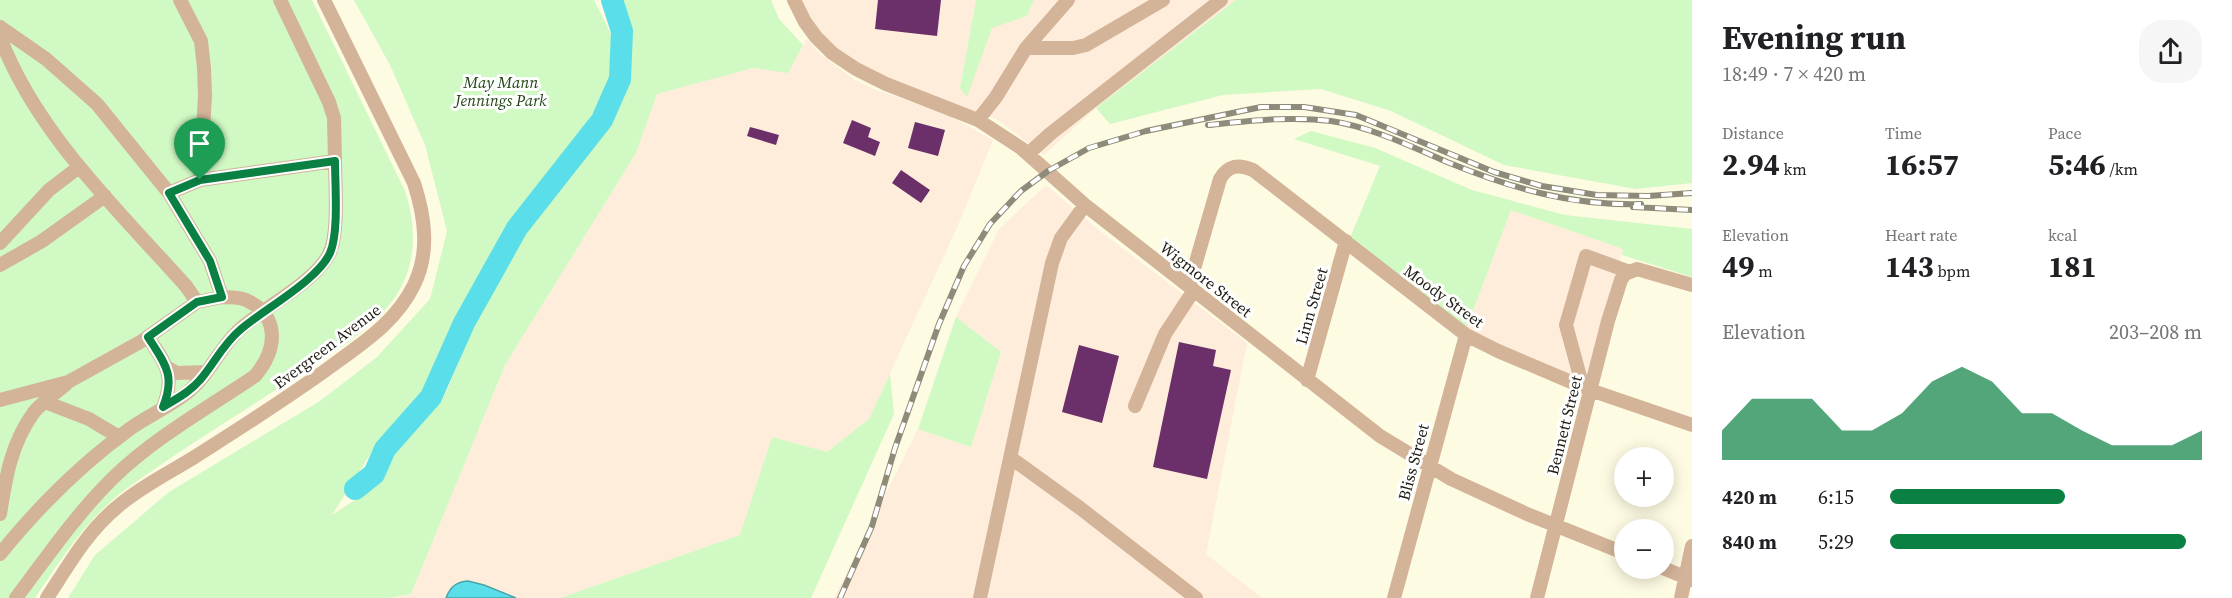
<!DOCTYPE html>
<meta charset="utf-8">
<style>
:root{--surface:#fff;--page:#f6f6f6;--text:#202124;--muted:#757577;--accent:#0b8043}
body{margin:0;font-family:"Source Serif 4",serif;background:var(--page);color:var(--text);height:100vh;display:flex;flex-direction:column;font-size:22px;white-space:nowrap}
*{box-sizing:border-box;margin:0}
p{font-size:20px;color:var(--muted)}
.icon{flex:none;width:33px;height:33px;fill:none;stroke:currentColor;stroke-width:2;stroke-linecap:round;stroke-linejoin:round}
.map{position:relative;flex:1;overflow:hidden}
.sheet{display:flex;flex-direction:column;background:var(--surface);width:540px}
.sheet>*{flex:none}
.tools{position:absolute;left:1614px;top:447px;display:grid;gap:12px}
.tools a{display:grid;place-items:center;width:60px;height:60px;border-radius:50%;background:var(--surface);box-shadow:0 3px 15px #0003;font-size:30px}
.pin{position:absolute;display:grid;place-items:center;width:51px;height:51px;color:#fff;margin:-62px -26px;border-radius:50% 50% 50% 0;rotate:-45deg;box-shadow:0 0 6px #0007}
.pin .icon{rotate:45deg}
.round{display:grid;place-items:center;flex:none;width:63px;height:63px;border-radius:24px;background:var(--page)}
.summary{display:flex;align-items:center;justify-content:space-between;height:102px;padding:0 30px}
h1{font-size:33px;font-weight:700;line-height:45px}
.stats{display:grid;grid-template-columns:repeat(3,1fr);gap:9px;height:102px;padding:6px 30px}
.stats div{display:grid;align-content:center}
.stats b{font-size:30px;font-weight:700}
.stats small{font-size:16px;font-weight:400}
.stats p{font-size:16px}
.chart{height:168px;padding:12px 30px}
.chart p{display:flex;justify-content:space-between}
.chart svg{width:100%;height:108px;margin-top:6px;fill:var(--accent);opacity:.7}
ul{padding:0 30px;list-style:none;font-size:20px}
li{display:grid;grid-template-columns:96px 72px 1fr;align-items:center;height:45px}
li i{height:15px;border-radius:8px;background:var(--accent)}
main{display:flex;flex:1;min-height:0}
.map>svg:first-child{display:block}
.industrial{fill:#fdedda}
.green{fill:#d0f9c3}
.water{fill:#5adeea;stroke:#48a4a9;stroke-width:1.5}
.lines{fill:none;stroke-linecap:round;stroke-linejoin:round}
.river{stroke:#5adeea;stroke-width:22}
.building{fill:#6b3069}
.minor{stroke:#d3b499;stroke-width:14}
.rail-casing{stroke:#8e8b7a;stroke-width:6}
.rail{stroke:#fff;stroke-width:4;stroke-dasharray:11;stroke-linecap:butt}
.route-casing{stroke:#fff;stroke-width:12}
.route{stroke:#0b8043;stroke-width:8}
.labels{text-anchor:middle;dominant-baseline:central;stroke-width:6;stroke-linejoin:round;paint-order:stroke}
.park-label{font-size:16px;font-style:italic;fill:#214513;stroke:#fff}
.street-label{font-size:16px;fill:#1e1c12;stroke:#fff}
</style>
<main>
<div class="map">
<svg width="1692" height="598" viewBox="0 0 1692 598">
<rect width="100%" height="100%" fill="#fefbe3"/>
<path class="industrial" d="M800,0H976L960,88L992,27L1027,16L1034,0H1236L1096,108L1044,155L998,120L878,75L856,63L834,47L817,27Z
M807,39L821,55L855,80L874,89L946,114L993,140L959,223L869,419L827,452L772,437L740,535L560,598H389L411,594L505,365L636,153L657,94L753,68L788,72Z
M1046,185L1100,231L1247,343L1206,554L1262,598H834L918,429L971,447L1001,352L956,317L999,229Z
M1511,210L1623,249L1588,382L1472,333L1466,329Z"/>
<path class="green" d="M0,0H312L405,191C417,228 417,268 393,300C370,331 332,353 300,374C243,412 184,447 129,487C88,516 62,558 35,598H0Z
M354,0H594L611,34V83L574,145L507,227L472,292L430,384L379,440L332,515L381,483L390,450L446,392L476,321L524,233L608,125L629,78L631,23L621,0H771L779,19L803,45L788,73L753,68L657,94L636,153L505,365L411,594L389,598H68L95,555L169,492L320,401L377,357L430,299L447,231L425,145L390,65Z
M976,0H1034L1027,16L992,28L967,97L960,88Z
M1236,0H1692V183L1636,189L1504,165L1391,111L1321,89L1223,95L1110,124L1096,108Z
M1311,131L1375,148L1472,190L1565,215L1692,229V277L1622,255L1623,249L1511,210L1466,329L1350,238L1380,166L1294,139Z
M956,317L1001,352L971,447L918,429Z
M890,374L894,414L811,598H560L740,535L772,437L827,452L869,419Z"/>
<path class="water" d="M468,581L484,585L516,598H446C450,587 456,582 468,581Z"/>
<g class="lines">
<path class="river" d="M355,489L374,474L385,449L431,397L464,323L517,228L602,120L620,79L622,31L612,0"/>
</g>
<path class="building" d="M878,0H941L937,36L875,29Z
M852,120L871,128L868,137L880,142L875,156L843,143Z
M915,122L945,130L938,156L908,148Z
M750,127L779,135L776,145L747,136Z
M901,170L930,190L921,203L892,183Z
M1179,342L1216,350L1213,366L1231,370L1207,479L1153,467Z
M1079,345L1119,356L1102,423L1062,412Z"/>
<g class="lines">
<path class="minor" d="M794,0L805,22L816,37L832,53L856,69L886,84L978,120L1021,148L1085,205L1380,436L1451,479L1527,514L1624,553
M0,27L46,59L97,104L169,193L210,261L222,297L197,302L142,341L68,382L0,400
M0,37C36,133 119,211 186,286L197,302
M1026,48L1068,0
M978,120L996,97L1026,48H1073L1086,45L1163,0
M1028,154L1050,134L1221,0
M200,180L335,161L334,118L329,102L280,0
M169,193L200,180L205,96L204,68L201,41L180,0
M0,243L49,190L79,167
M0,265L42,241L105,196
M1189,286L1220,179C1228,165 1238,164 1253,170L1466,335L1498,351L1590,390L1692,425
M148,337C165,363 176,375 163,407
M168,368L177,373L206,372
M1307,380L1346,241
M1590,390L1581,380L1566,325L1586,256L1630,272
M45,402L89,419L119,437
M1135,406L1165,334L1194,290
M1011,458L1080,508L1196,598
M0,514C6,476 11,444 34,412C42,402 56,393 66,384
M0,554C39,506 81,464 131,428C150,415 172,405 189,391C209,375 219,349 238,331C262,308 317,282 330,252C339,231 335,185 335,161
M1663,568L1692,580
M16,598C47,557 77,513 114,477C154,438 209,407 255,376C277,350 281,316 246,300C239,297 229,297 222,297
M47,598C68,566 87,532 116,508C139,488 167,474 193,458C243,426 293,395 341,359C370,338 398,318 414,285C430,252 425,217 414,183L324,0
M980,598L1052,263L1061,238L1085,205
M1394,598L1466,335
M1537,598L1608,321L1621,280L1625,274L1637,269L1692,285
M1681,598L1692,546"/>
<defs>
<path id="rail" d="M1208,125C1249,121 1290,116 1331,121C1371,127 1410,146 1447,162C1511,188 1571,206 1641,204
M1633,207L1692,210
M840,598L872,526L895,448L939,324L964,266L990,224L1021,191L1048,171L1089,148L1146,131L1261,107H1304L1356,115L1494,172L1542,186L1597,195L1648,196L1692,193"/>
</defs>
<use href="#rail" class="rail-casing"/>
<use href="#rail" class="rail"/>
</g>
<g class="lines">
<defs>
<path id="route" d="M335,161C335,184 339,233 330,253C317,281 264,309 240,330C223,344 214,364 200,380C190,392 176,399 163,407C176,375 165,364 148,337L197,302L222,297L210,261L169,193L200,180Z"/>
</defs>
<use href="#route" class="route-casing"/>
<use href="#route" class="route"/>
</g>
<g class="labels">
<g class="park-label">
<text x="501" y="82">May Mann<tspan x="501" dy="18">Jennings Park</tspan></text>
</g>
<g class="street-label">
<text transform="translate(1206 279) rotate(38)">Wigmore Street</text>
<text transform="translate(1444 296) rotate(36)">Moody Street</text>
<text transform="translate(1311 306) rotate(-74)">Linn Street</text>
<text transform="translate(327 346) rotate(-37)">Evergreen Avenue</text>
<text transform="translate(1564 425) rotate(-76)">Bennett Street</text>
<text transform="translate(1413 462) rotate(-75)">Bliss Street</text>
</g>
</g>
</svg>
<div class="tools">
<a>+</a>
<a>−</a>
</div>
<div class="pin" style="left:200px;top:180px;background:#1e9e55"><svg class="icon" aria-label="arrive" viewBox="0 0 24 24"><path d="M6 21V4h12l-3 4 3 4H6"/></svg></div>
</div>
<section class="sheet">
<div class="summary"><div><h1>Evening run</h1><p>18:49 · 7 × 420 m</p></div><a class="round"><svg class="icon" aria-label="share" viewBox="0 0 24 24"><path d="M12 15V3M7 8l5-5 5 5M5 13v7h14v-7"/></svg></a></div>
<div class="stats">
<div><p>Distance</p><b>2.94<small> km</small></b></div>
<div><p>Time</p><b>16:57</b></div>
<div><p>Pace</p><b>5:46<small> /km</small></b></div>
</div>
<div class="stats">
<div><p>Elevation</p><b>49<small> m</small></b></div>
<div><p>Heart rate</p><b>143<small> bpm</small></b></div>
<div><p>kcal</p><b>181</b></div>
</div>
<div class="chart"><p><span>Elevation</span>203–208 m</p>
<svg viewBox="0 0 160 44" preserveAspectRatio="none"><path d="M0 44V32L10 19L20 19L30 19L40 32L50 32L60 25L70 12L80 6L90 12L100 25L110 25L120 32L130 38L140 38L150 38L160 32V44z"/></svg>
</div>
<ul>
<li><b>420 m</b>6:15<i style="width:56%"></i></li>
<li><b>840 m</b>5:29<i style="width:95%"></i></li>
</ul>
</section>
</main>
